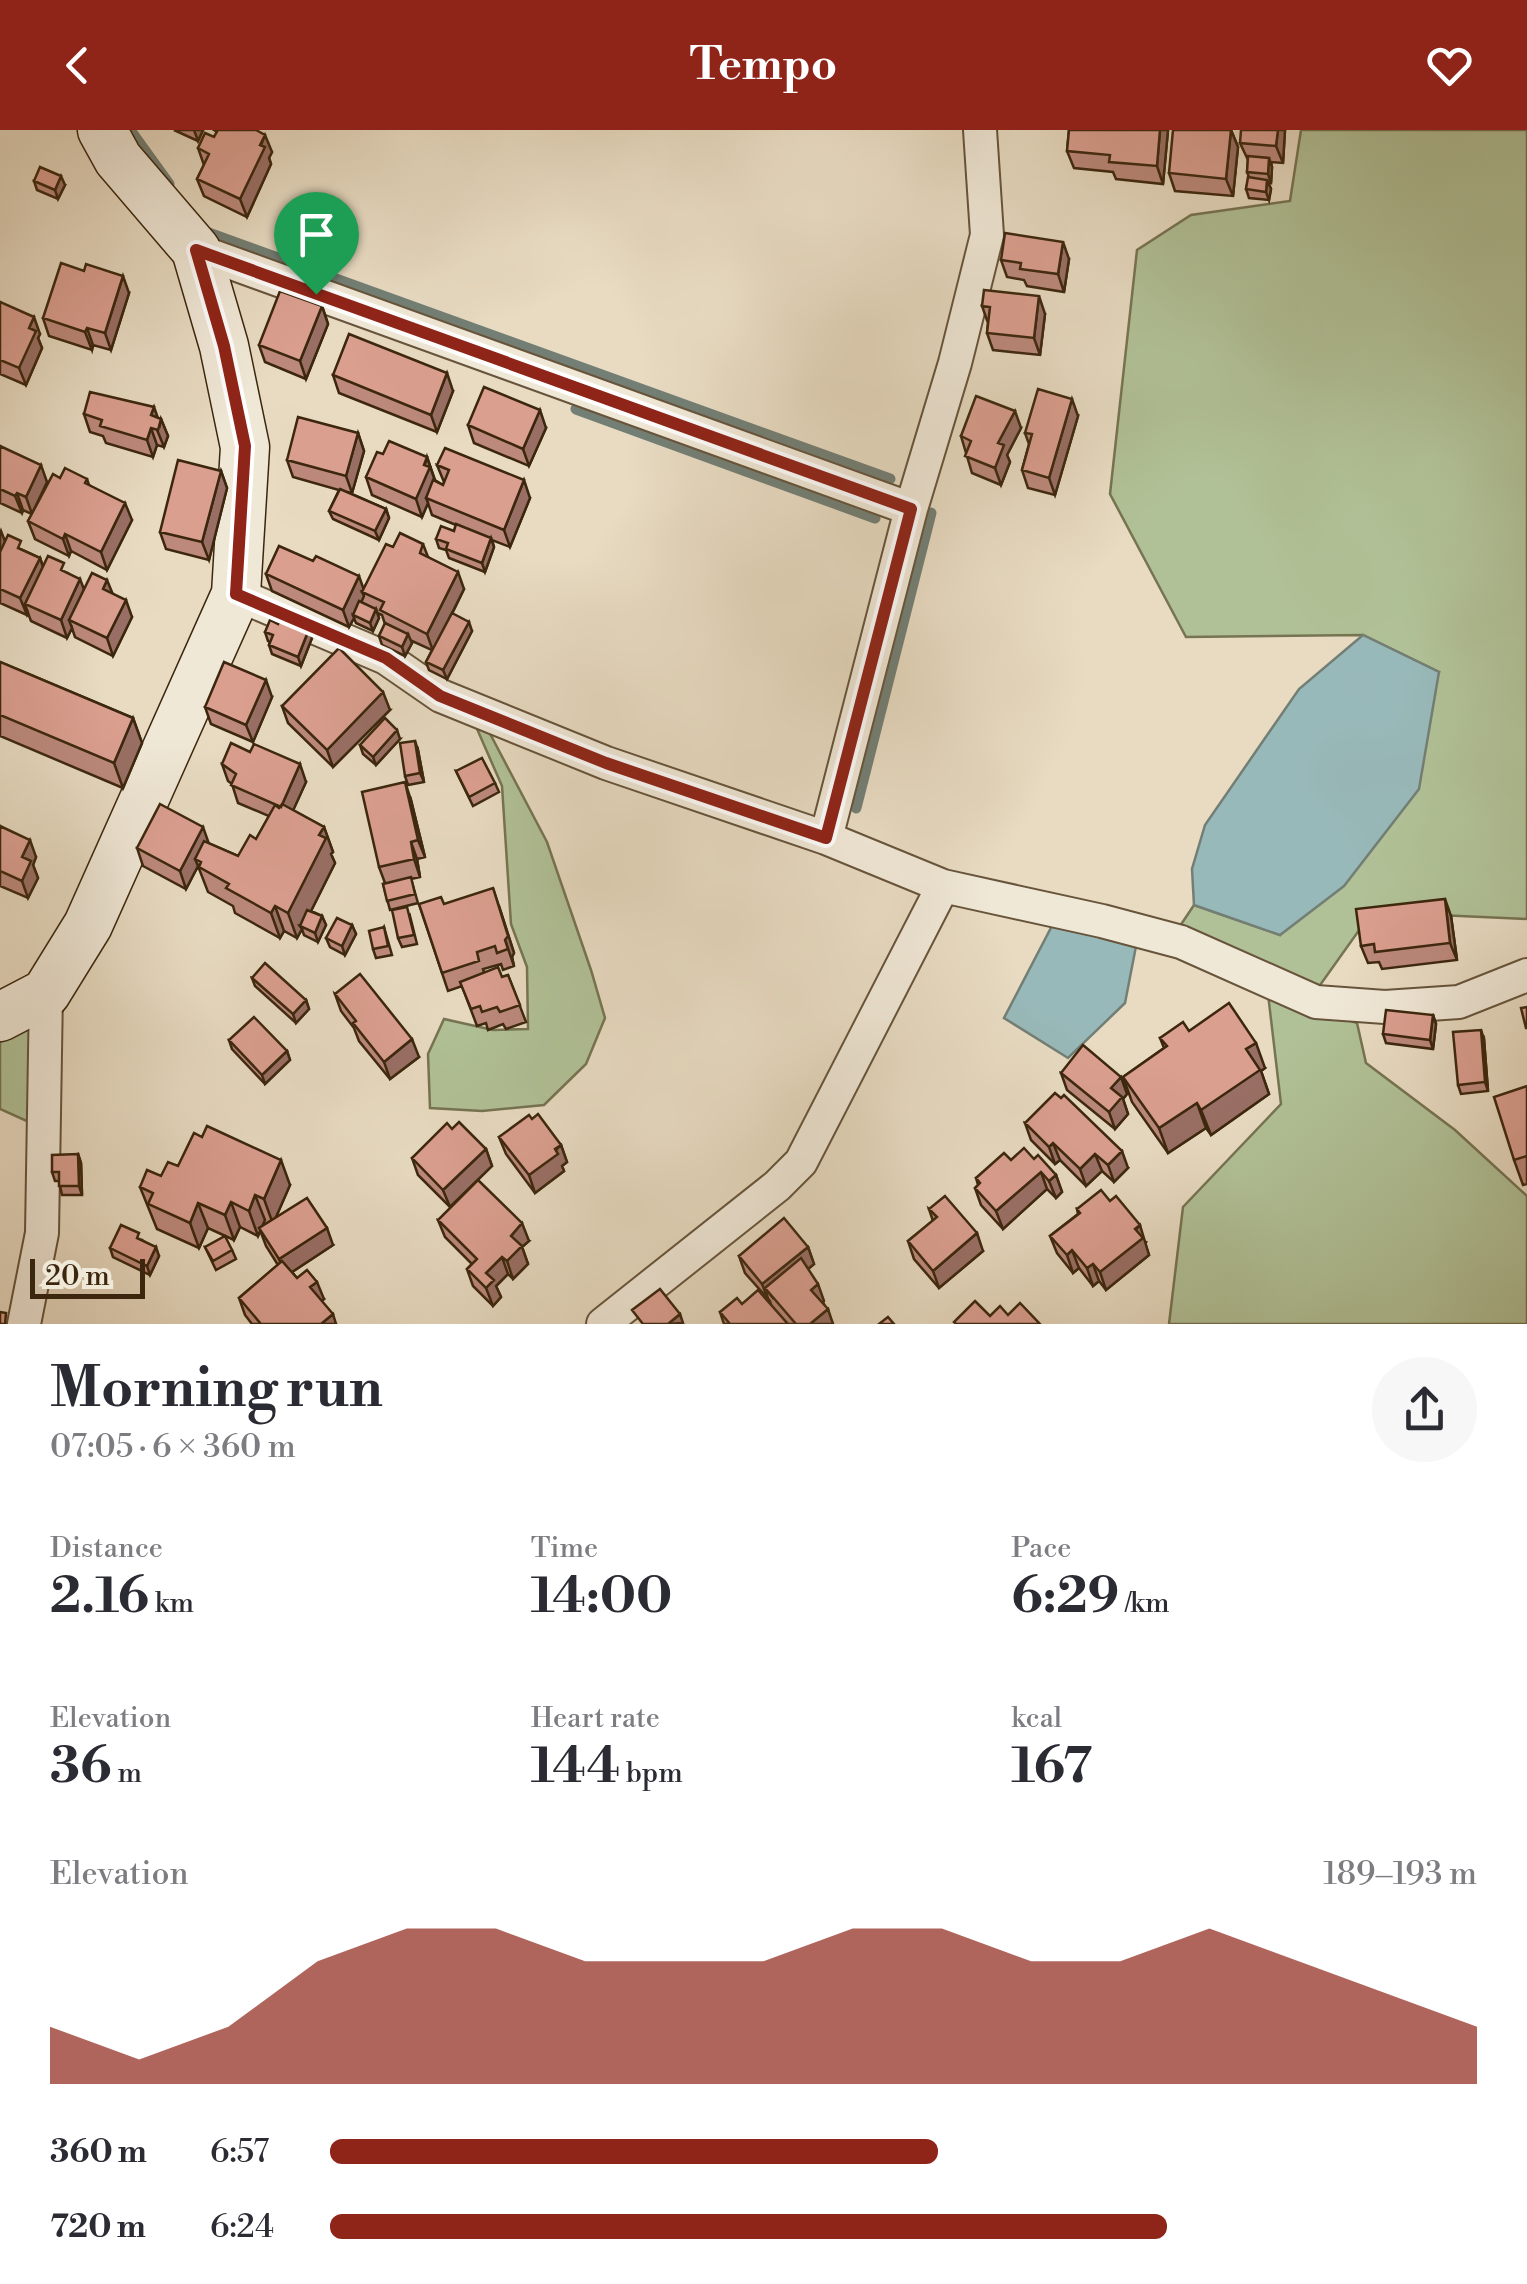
<!DOCTYPE html>
<meta charset="utf-8">
<style>
:root{--surface:#fff;--page:#f7f7f7;--text:#2b2b33;--muted:#7c7c81;--accent:#8f2418}
body{margin:0;font-family:"Libre Bodoni",serif;background:var(--page);color:var(--text);height:100vh;display:flex;flex-direction:column;font-size:38px;white-space:nowrap}
*{box-sizing:border-box;margin:0}
p{font-size:32px;color:var(--muted)}
.icon{flex:none;width:55px;height:55px;fill:none;stroke:currentColor;stroke-width:2;stroke-linecap:round;stroke-linejoin:round}
.map{position:relative;height:1194px;overflow:hidden}
.panel{display:flex;flex-direction:column;background:var(--surface);flex:1}
.panel>*{flex:none}
.scale{position:absolute;left:30px;bottom:25px;width:115px;box-sizing:border-box;padding-left:10px;border:5px solid #3c270e;border-top:0;font-size:28px;line-height:35px;white-space:nowrap;color:#3c270e;-webkit-text-stroke:8px #f0e8d7;paint-order:stroke}
.pin{position:absolute;display:grid;place-items:center;width:85px;height:85px;color:#fff;margin:-102px -42px;border-radius:50% 50% 50% 0;rotate:-45deg;box-shadow:0 0 10px #0007}
.pin .icon{rotate:45deg}
.round{display:grid;place-items:center;flex:none;width:105px;height:105px;border-radius:52px;background:var(--page)}
.overview{display:flex;align-items:center;justify-content:space-between;height:170px;padding:0 50px}
h1{font-size:55px;font-weight:800;line-height:75px}
.figures{display:grid;grid-template-columns:repeat(3,1fr);gap:15px;height:170px;padding:10px 50px}
.figures div{display:grid;align-content:center}
.figures b{font-size:50px;font-weight:800}
.figures small{font-size:28px;font-weight:400}
.figures p{font-size:28px}
.chart{height:280px;padding:20px 50px}
.chart p{display:flex;justify-content:space-between}
.chart svg{width:100%;height:180px;margin-top:10px;fill:var(--accent);opacity:.7}
ul{padding:0 50px;list-style:none;font-size:32px}
li{display:grid;grid-template-columns:160px 120px 1fr;align-items:center;height:75px}
li i{height:25px;border-radius:12px;background:var(--accent)}
header{display:flex;justify-content:space-between;align-items:center;height:130px;padding:0 50px;background:var(--accent);color:#fff;font-size:45px;font-weight:800}
.map>svg:first-child{display:block}
.green{fill:#b1c197;stroke:#767452;stroke-width:2.5}
.water{fill:#98b9ba;stroke:#737f75;stroke-width:2.5}
.lines{fill:none;stroke-linecap:round;stroke-linejoin:round}
.stream{stroke:#737f75;stroke-width:11}
.street-casing{stroke:#67543b;stroke-width:36}
.secondary-casing{stroke:#3c270e;stroke-width:51}
.street{stroke:#f0e8d7;stroke-width:32}
.secondary{stroke:#f0e8d7;stroke-width:48}
.wall{fill:#bc897c;stroke:#3c270e;stroke-width:2.5}
.shaded-wall{fill:#996f65;stroke:#3c270e;stroke-width:2.5}
.building{fill:#db9f90;stroke:#3c270e;stroke-width:2.5}
.route-casing{stroke:#fff;stroke-width:20}
.route{stroke:#8f2418;stroke-width:12}
</style>
<header><svg class="icon" aria-label="back" viewBox="0 0 24 24"><path d="M15 5l-7 7 7 7"/></svg>Tempo<svg class="icon" aria-label="heart" viewBox="0 0 24 24"><path d="M12 20l-8-8c-3-5 5-10 8-4 3-6 11-1 8 4z"/></svg></header>
<div class="map">
<svg width="1527" height="1194" viewBox="0 0 1527 1194">
<rect width="100%" height="100%" fill="#e8dbc2"/>
<filter id="stains"><feTurbulence type="fractalNoise" baseFrequency=".002" numOctaves="4"/><feColorMatrix values="0 0 0 0 .2 0 0 0 0 .09 0 0 0 0 .02 0 0 0 .5 -.17"/></filter>
<radialGradient id="worn" r=".72"><stop offset=".6" stop-color="#630" stop-opacity="0"/><stop offset="1" stop-color="#630" stop-opacity=".3"/></radialGradient>
<path class="green" d="M1301,0H1527V789L1372,782L1318,858L1176,802L1194,775L1280,805L1439,542L1363,505L1186,507L1110,364L1137,120L1191,85L1290,71Z
M474,592L487,598L547,712L591,840L605,888L586,934L544,975L482,981L430,978L428,924L444,889L493,900L528,899L527,837L511,794L502,656Z
M1268,864L1357,893L1366,933L1455,1000L1527,1066V1194H1169L1183,1077L1281,974Z
M15,890L41,902L40,997L0,979V900Z"/>
<path class="water" d="M1363,505L1439,542L1419,659L1344,756L1280,805L1194,775L1192,739L1205,695L1299,559Z
M1054,792L1137,811L1125,873L1068,928L1004,888Z"/>
<g class="lines">
<path class="stream" d="M130,0L169,54
M203,101L890,349
M576,279L875,388
M856,678L931,383"/>
<defs>
<path id="street" d="M196,120L911,379
M236,464L386,528L441,566L606,633L826,708L943,756L1102,791L1181,812L1316,872L1385,877L1459,872L1527,845
M826,708L911,379L955,233L987,105L980,0
M24,1194L42,1103L46,863
M603,1194L777,1056L801,1032L943,756"/>
<path id="secondary" d="M0,887L46,863L88,795L236,464L245,317L224,216L196,120L118,29L102,0"/>
</defs>
<use href="#street" class="street-casing"/>
<use href="#secondary" class="secondary-casing"/>
<use href="#street" class="street"/>
<use href="#secondary" class="secondary"/>
</g>
<path class="wall" d="M174,0H203L198,11Z
M214,0H256L272,22L269,28L271,34L247,87L204,66L197,49L204,35L198,18L214,7L217,2Z
M1069,0H1168L1163,54L1116,49L1113,42L1074,38L1067,21Z
M1231,0L1238,17L1233,66L1175,61L1169,43Z
M1285,0L1283,33L1271,32L1272,37L1271,53L1268,52L1271,59L1269,70L1249,68L1246,59L1249,47L1247,42L1248,30L1240,13Z
M34,51L65,55L58,69L37,60Z
M1069,129L1064,162L1027,156L1024,150L1007,147L1001,130Z
M129,163L111,220L93,215L92,220L49,206L43,188Z
M0,172L40,204L38,208L42,218L26,255L0,244Z
M322,176L328,194L306,249L265,232L259,215Z
M982,176L1045,184L1040,225L993,220L987,203L988,193Z
M333,245L453,261L437,302L339,263Z
M84,284L161,289L168,306L164,317L157,315L153,327L106,313L103,306L90,302Z
M1078,286L1055,365L1028,358L1022,340L1029,314L1025,303Z
M468,295L546,298L529,336L474,313Z
M1021,298L1007,325L1010,332L1001,355L972,343L961,306Z
M358,303L364,321L352,363L347,362L386,379L389,388L379,410L333,389L329,381L339,360L293,347L287,330Z
M0,316L47,352L34,381L60,348L87,349L89,355L132,390L107,440L71,421L69,426L35,409L28,391L32,384L23,380L22,383L0,373Z
M383,324L427,327L435,350L443,355L444,352L437,335L530,368L510,417L492,410L494,417L485,442L449,428L446,420L439,418L436,409L454,401L456,395L432,385L428,373L422,387L372,365L366,347Z
M221,341L227,358L209,430L166,419L160,402Z
M0,401L5,412L40,428L43,436L68,443L84,459L112,464L132,487L113,526L75,507L72,498L67,508L31,491L28,483L27,485L0,473Z
M423,414L428,427L464,459L452,484L472,501L447,549L429,540L426,532L432,520L410,510L412,513L405,526L382,515L379,506L385,494L382,485L377,483L379,488L373,501L356,493L354,488L349,497L272,461L266,444L363,459L393,417Z
M278,494L309,499L312,508L301,536L272,524L269,515L270,512L268,511L265,502Z
M0,532L133,588L142,613L123,658L0,606Z
M272,567L253,612L211,594L205,577Z
M282,576L390,580L333,637L288,593Z
M400,609L376,635L363,624L360,615Z
M418,620L424,652L408,655L405,646Z
M222,634L306,652L293,680L324,697L333,722L331,724L335,733L311,781L322,786L326,795L318,812L304,805L302,799L297,808L284,801L280,808L235,783L233,776L208,762L198,736L186,759L143,736L137,718L208,713L238,726L256,709L269,686L238,673L232,654L228,651Z
M456,641L495,653L499,662L473,676Z
M411,670L425,727L417,729L420,747L411,749L418,773L390,780L383,754L385,753L379,737Z
M0,696L36,727L33,735L38,748L28,768L0,756Z
M419,774L499,776L514,823L512,827L514,836L503,840L501,834L483,839L484,842L502,847L508,845L526,892L506,899L503,894L488,900L486,893L477,896L462,856L448,861Z
M410,786L417,814L402,817L398,808Z
M1451,786L1457,830L1382,839L1379,832L1368,833L1361,816Z
M352,795L356,804L345,825L330,817L326,808Z
M384,797L392,825L376,828L373,819Z
M252,848L306,870L309,879L296,893L255,856Z
M335,864L419,927L390,949L359,911L354,898L341,881Z
M1433,885L1436,894L1433,919L1386,913L1383,904Z
M1189,901L1265,938L1261,941L1269,964L1211,1005L1206,998L1168,1023L1132,972L1123,947L1164,918L1160,908Z
M1484,909L1488,961L1461,964L1458,955Z
M229,910L287,921L290,930L265,954L232,919Z
M1061,943L1127,964L1123,969L1128,984L1115,999L1067,960Z
M1527,956V1054L1523,1055L1514,1030Z
M532,989L561,1015L567,1032L562,1036L564,1041L535,1063L506,1024L499,1007Z
M1025,993L1128,1038L1114,1052L1102,1041L1086,1056L1060,1030L1055,1034L1031,1010Z
M452,999L486,1019L492,1036L450,1077L418,1045L412,1028Z
M78,1024L81,1033L82,1065H62L59,1051H55L52,1042Z
M1034,1029L1056,1045L1062,1062L1056,1068L1047,1059L1003,1099L981,1075L975,1058L978,1055L976,1048L1011,1030Z
M178,1036L290,1055L275,1089L333,1115L292,1142L297,1148L324,1169L321,1171L336,1194H252L245,1185L239,1168L278,1135L266,1116L260,1100L258,1106L240,1097L234,1110L208,1098L199,1118L157,1099L140,1057Z
M929,1079L983,1121L939,1158L914,1129L908,1111L933,1091Z
M1077,1079L1146,1112L1145,1113L1149,1125L1106,1160L1099,1151L1093,1156L1079,1138L1073,1143L1057,1123L1050,1106L1078,1084Z
M438,1090L529,1111L522,1117L528,1134L513,1149L508,1144L496,1156L501,1167L493,1176L473,1156L467,1139L472,1134L445,1107Z
M142,1110L159,1126L150,1145L113,1127L110,1118Z
M205,1117L232,1120L236,1129L216,1140Z
M808,1117L814,1134L808,1139L833,1194H724L720,1182L742,1174L771,1175L770,1171L745,1143L739,1126Z"/>
<path class="shaded-wall" d="M194,0H203L198,11Z
M1160,0H1168L1163,54L1157,36Z
M1231,0L1238,17L1233,66L1226,49Z
M1278,0H1285L1283,33L1276,16Z
M265,5L272,22L269,28L271,34L247,87L240,69Z
M1269,28L1272,37L1271,53L1268,44Z
M61,46L65,55L58,69L55,60Z
M1267,50L1271,59L1269,70L1266,62Z
M1063,112L1069,129L1064,162L1058,144Z
M123,146L129,163L111,220L105,203Z
M1039,166L1045,184L1040,225L1034,208Z
M322,176L328,194L306,249L300,231Z
M34,187L40,204L38,208L42,218L26,255L19,238L29,198Z
M87,198L93,215L92,220L85,202Z
M447,243L453,261L437,302L431,285Z
M1072,269L1078,286L1055,365L1049,348Z
M154,277L160,294L161,289L168,306L164,317L151,285Z
M540,280L546,298L529,336L523,319Z
M1015,281L1021,298L1007,325L1010,332L1001,355L995,338L998,313Z
M151,298L157,315L153,327L147,310Z
M358,303L364,321L352,363L346,346Z
M427,327L436,354L426,368L428,373L422,387L416,369Z
M41,335L47,352L32,384L26,367Z
M221,341L227,358L209,430L202,412Z
M524,350L530,368L510,417L504,400Z
M17,363L23,380L22,383L15,366Z
M125,373L132,390L107,440L101,422Z
M386,379L389,388L379,410L375,401Z
M1,401L8,419L0,434V404Z
M65,404L71,421L69,426L63,409Z
M491,408L494,417L485,442L482,433Z
M40,428L46,446L25,474L28,483L27,485L20,468Z
M458,442L464,459L433,521L427,504Z
M359,446L365,463L362,462L364,466L355,486L353,485L354,488L349,497L343,480Z
M80,449L87,467L69,490L72,498L67,508L61,490Z
M107,450L114,467L103,459Z
M126,470L132,487L113,526L107,508Z
M376,479L379,488L373,501L370,493Z
M469,492L472,501L447,549L443,540Z
M309,499L312,508L301,536L298,527Z
M408,504L412,513L405,526L402,517Z
M266,550L272,567L253,612L246,595Z
M383,562L390,580L333,637L327,620Z
M133,588L142,613L123,658L114,633Z
M397,600L400,609L376,635L373,627Z
M415,611L418,620L424,652L420,643Z
M300,634L306,652L287,694L281,677Z
M405,652L411,670L425,727L418,710Z
M203,697L209,714L195,729L198,736L186,759L180,741Z
M324,697L333,722L331,724L335,733L303,797L300,796L302,799L297,808L288,783L319,705Z
M30,710L36,727L33,735L38,748L28,768L22,751V727Z
M411,712L417,729L420,747L414,729Z
M493,758L514,823L512,827L514,836L505,810Z
M1445,769L1451,786L1457,830L1450,813Z
M275,776L284,801L280,808L271,783Z
M322,786L326,795L318,812L315,803Z
M352,795L356,804L345,825L342,816Z
M306,870L309,879L296,893L293,884Z
M1433,885L1436,894L1433,919L1430,910Z
M1481,900L1484,909L1488,961L1485,952Z
M412,909L419,927L390,949L384,932Z
M1256,913L1265,938L1261,941L1269,964L1211,1005L1201,980L1246,919Z
M287,921L290,930L265,954L262,945Z
M1121,947L1127,964L1123,969L1128,984L1115,999L1109,982L1111,958Z
M1197,973L1206,998L1168,1023L1159,998Z
M1053,1013L1060,1030L1055,1034L1049,1017Z
M561,1015L567,1032L562,1036L564,1041L535,1063L529,1045Z
M486,1019L492,1036L450,1077L443,1060Z
M1122,1021L1128,1038L1114,1052L1108,1035Z
M78,1024L81,1033L82,1065L79,1056Z
M1095,1024L1102,1041L1086,1056L1080,1039Z
M281,1030L290,1055L273,1094L264,1069Z
M1041,1042L1047,1059L1003,1099L996,1081Z
M1056,1045L1062,1062L1056,1068L1049,1051Z
M255,1065L265,1090L258,1106L249,1081Z
M231,1072L240,1097L234,1110L225,1085Z
M198,1073L208,1098L199,1118L190,1093Z
M522,1093L529,1111L522,1117L528,1134L513,1149L507,1131L511,1106Z
M1140,1095L1149,1125L1106,1160L1100,1142Z
M327,1098L333,1115L286,1146L279,1129Z
M977,1103L983,1121L939,1158L933,1141Z
M156,1117L159,1126L150,1145L147,1136Z
M808,1117L814,1134L773,1168L765,1158L769,1172L762,1154Z
M1072,1120L1079,1138L1073,1143L1067,1125Z
M502,1127L508,1144L496,1156L501,1167L493,1176L486,1158V1143Z
M1093,1134L1099,1151L1093,1156L1087,1138Z
M317,1152L324,1169L316,1175L310,1157Z
M818,1154L824,1171L818,1177L811,1160Z
M828,1179L833,1194H810Z
M333,1184L336,1194H321Z
M680,1184L683,1193L668,1194Z"/>
<path class="building" d="M218,0H256L265,5L260,15L265,17L240,69L197,49L209,24L198,18L205,3L214,7Z
M1069,0H1160L1157,36L1109,32L1110,25L1067,21Z
M1173,0H1231L1226,49L1169,43Z
M1241,0H1278L1276,16L1240,13Z
M1248,26L1269,28L1268,44L1247,42Z
M40,37L61,46L55,60L34,51Z
M1248,47L1267,50L1266,62L1246,59Z
M1005,103L1063,112L1058,144L1020,139L1021,133L1001,130Z
M61,133L84,141L86,134L123,146L105,203L87,198L85,202L43,188Z
M984,160L1039,166L1034,208L987,203L990,177L982,176Z
M280,161L322,176L300,231L259,215Z
M0,172L34,187L29,198L36,201L19,238L0,230Z
M349,204L447,243L431,285L333,245Z
M484,257L540,280L523,319L468,295Z
M1038,259L1072,269L1049,348L1022,340L1032,304L1025,303Z
M90,262L154,277L151,285L161,289L158,300L151,298L147,310L100,296L102,290L84,284Z
M976,266L1015,281L998,313L1004,315L995,338L965,326L971,311L961,306Z
M298,287L358,303L346,346L287,330Z
M389,311L427,327L424,335L430,337L416,369L366,347L377,322L383,324Z
M0,316L41,335L26,367L17,363L15,366L0,359Z
M445,318L524,350L504,400L426,368L433,350L443,355L449,340L437,335Z
M178,330L221,341L202,412L160,402Z
M65,338L87,349L85,353L125,373L101,422L65,404L63,409L28,391L53,344L60,348Z
M340,359L386,379L375,401L329,381Z
M456,394L491,408L482,433L446,419L448,413L436,409L441,396L454,401Z
M400,403L423,414L420,423L458,442L427,504L380,480L384,472L362,462L386,414L393,417Z
M8,405L21,411L18,418L40,428L20,468L0,459V422Z
M279,416L313,431L316,426L359,446L343,480L266,444Z
M48,426L64,433L61,440L80,449L61,490L25,474Z
M92,443L107,450L103,459L126,470L107,508L69,490Z
M359,471L376,479L370,493L353,485Z
M452,483L469,492L443,540L426,532Z
M281,488L309,499L298,527L269,515L273,505L265,502L270,490L278,494Z
M385,493L408,504L402,517L379,506Z
M339,518L383,562L327,620L282,576Z
M0,532L133,588L114,633L0,585Z
M224,532L266,550L246,595L205,577Z
M385,588L397,600L373,627L360,615Z
M415,611L420,643L405,646L400,613Z
M231,613L250,622L254,614L300,634L281,677L231,655L236,644L222,634Z
M482,628L495,653L469,667L456,641Z
M405,652L418,710L411,712L414,729L379,737L362,662Z
M160,674L203,697L180,741L137,718Z
M282,674L324,697L319,705L326,708L288,783L275,776L271,783L226,758L229,754L199,737L201,732L195,729L204,711L238,726L250,705L256,709L275,675L279,678Z
M0,696L30,710L22,727L31,731L22,751L0,741Z
M411,747L415,764L387,771L383,754Z
M493,758L508,806L505,810L508,819L497,823L495,816L477,822L479,831L442,843L419,774L441,767L444,774Z
M1445,769L1450,813L1375,822L1374,814L1361,816L1356,779Z
M407,777L414,805L398,808L392,780Z
M307,780L322,786L315,803L300,796Z
M337,788L352,795L342,816L326,808Z
M384,797L388,816L373,819L369,801Z
M265,833L306,870L293,884L252,848Z
M498,837L502,847L508,845L520,875L500,882L497,877L482,882L480,876L471,879L460,852Z
M360,844L412,909L384,932L353,893L356,891L335,864Z
M1229,873L1256,913L1246,919L1260,940L1201,980L1197,973L1159,998L1123,947L1167,916L1160,908L1183,892L1189,901Z
M1527,877V898H1526L1521,878Z
M1386,880L1433,885L1430,910L1383,904Z
M254,887L287,921L262,945L229,910Z
M1481,900L1485,952L1458,955L1453,902Z
M1083,915L1121,947L1111,958L1122,967L1109,982L1061,943Z
M1527,956V1026L1514,1030L1494,967Z
M1055,963L1061,968L1064,965L1122,1021L1108,1035L1095,1024L1080,1039L1053,1013L1049,1017L1025,993Z
M538,984L561,1015L555,1019L558,1024L529,1045L499,1007L529,985L532,989Z
M459,992L486,1019L443,1060L412,1028L447,993L452,999Z
M207,996L281,1030L264,1069L255,1065L249,1081L231,1072L225,1085L198,1073L190,1093L148,1074L153,1063L140,1057L147,1040L161,1046L168,1032L178,1036L194,1003L202,1007Z
M1024,1018L1034,1029L1038,1025L1056,1045L1049,1051L1041,1042L996,1081L975,1058L980,1053L976,1048L1004,1023L1011,1030Z
M78,1024L79,1056H59V1042H52V1025Z
M478,1050L522,1093L511,1106L522,1116L507,1131L502,1127L486,1143L494,1150L486,1158L467,1139L477,1129L438,1090Z
M1101,1060L1110,1071L1116,1066L1140,1095L1135,1099L1143,1108L1100,1142L1093,1134L1087,1138L1072,1120L1067,1125L1050,1106L1080,1083L1077,1079Z
M945,1066L977,1103L933,1141L908,1111L937,1087L929,1079Z
M307,1068L327,1098L279,1129L259,1098Z
M784,1088L808,1117L762,1154L739,1126Z
M121,1095L139,1103L137,1108L156,1117L147,1136L110,1118Z
M225,1106L232,1120L213,1131L205,1117Z
M801,1128L818,1154L811,1160L828,1179L810,1194H796L765,1158Z
M282,1131L297,1148L307,1140L317,1152L310,1157L333,1184L321,1194H261L239,1168Z
M660,1159L680,1184L668,1194H643L632,1180Z
M758,1160L788,1194H730L720,1182L737,1168L742,1174Z
M975,1171L990,1186L1000,1176L1008,1185L1020,1173L1040,1194H956L954,1192Z
M0,1182L6,1183L5,1194H0Z
M888,1187L894,1194H879Z"/>
<g class="lines">
<defs>
<path id="route" d="M196,120L911,379L826,708L606,633L440,566L386,528L236,464L245,316L224,216Z"/>
</defs>
<use href="#route" class="route-casing"/>
<use href="#route" class="route"/>
</g>
<rect width="100%" height="100%" filter="url(#stains)"/>
<rect width="100%" height="100%" fill="url(#worn)"/>
</svg>
<div class="scale">20 m</div>
<div class="pin" style="left:316px;top:164px;background:#1e9e55"><svg class="icon" aria-label="arrive" viewBox="0 0 24 24"><path d="M6 21V4h12l-3 4 3 4H6"/></svg></div>
</div>
<section class="panel">
<div class="overview"><div><h1>Morning run</h1><p>07:05 · 6 × 360 m</p></div><a class="round"><svg class="icon" aria-label="share" viewBox="0 0 24 24"><path d="M12 15V3M7 8l5-5 5 5M5 13v7h14v-7"/></svg></a></div>
<div class="figures">
<div><p>Distance</p><b>2.16<small> km</small></b></div>
<div><p>Time</p><b>14:00</b></div>
<div><p>Pace</p><b>6:29<small> /km</small></b></div>
</div>
<div class="figures">
<div><p>Elevation</p><b>36<small> m</small></b></div>
<div><p>Heart rate</p><b>144<small> bpm</small></b></div>
<div><p>kcal</p><b>167</b></div>
</div>
<div class="chart"><p><span>Elevation</span>189–193 m</p>
<svg viewBox="0 0 160 44" preserveAspectRatio="none"><path d="M0 44V30L10 38L20 30L30 14L40 6L50 6L60 14L70 14L80 14L90 6L100 6L110 14L120 14L130 6L140 14L150 22L160 30V44z"/></svg>
</div>
<ul>
<li><b>360 m</b>6:57<i style="width:53%"></i></li>
<li><b>720 m</b>6:24<i style="width:73%"></i></li>
</ul>
</section>
